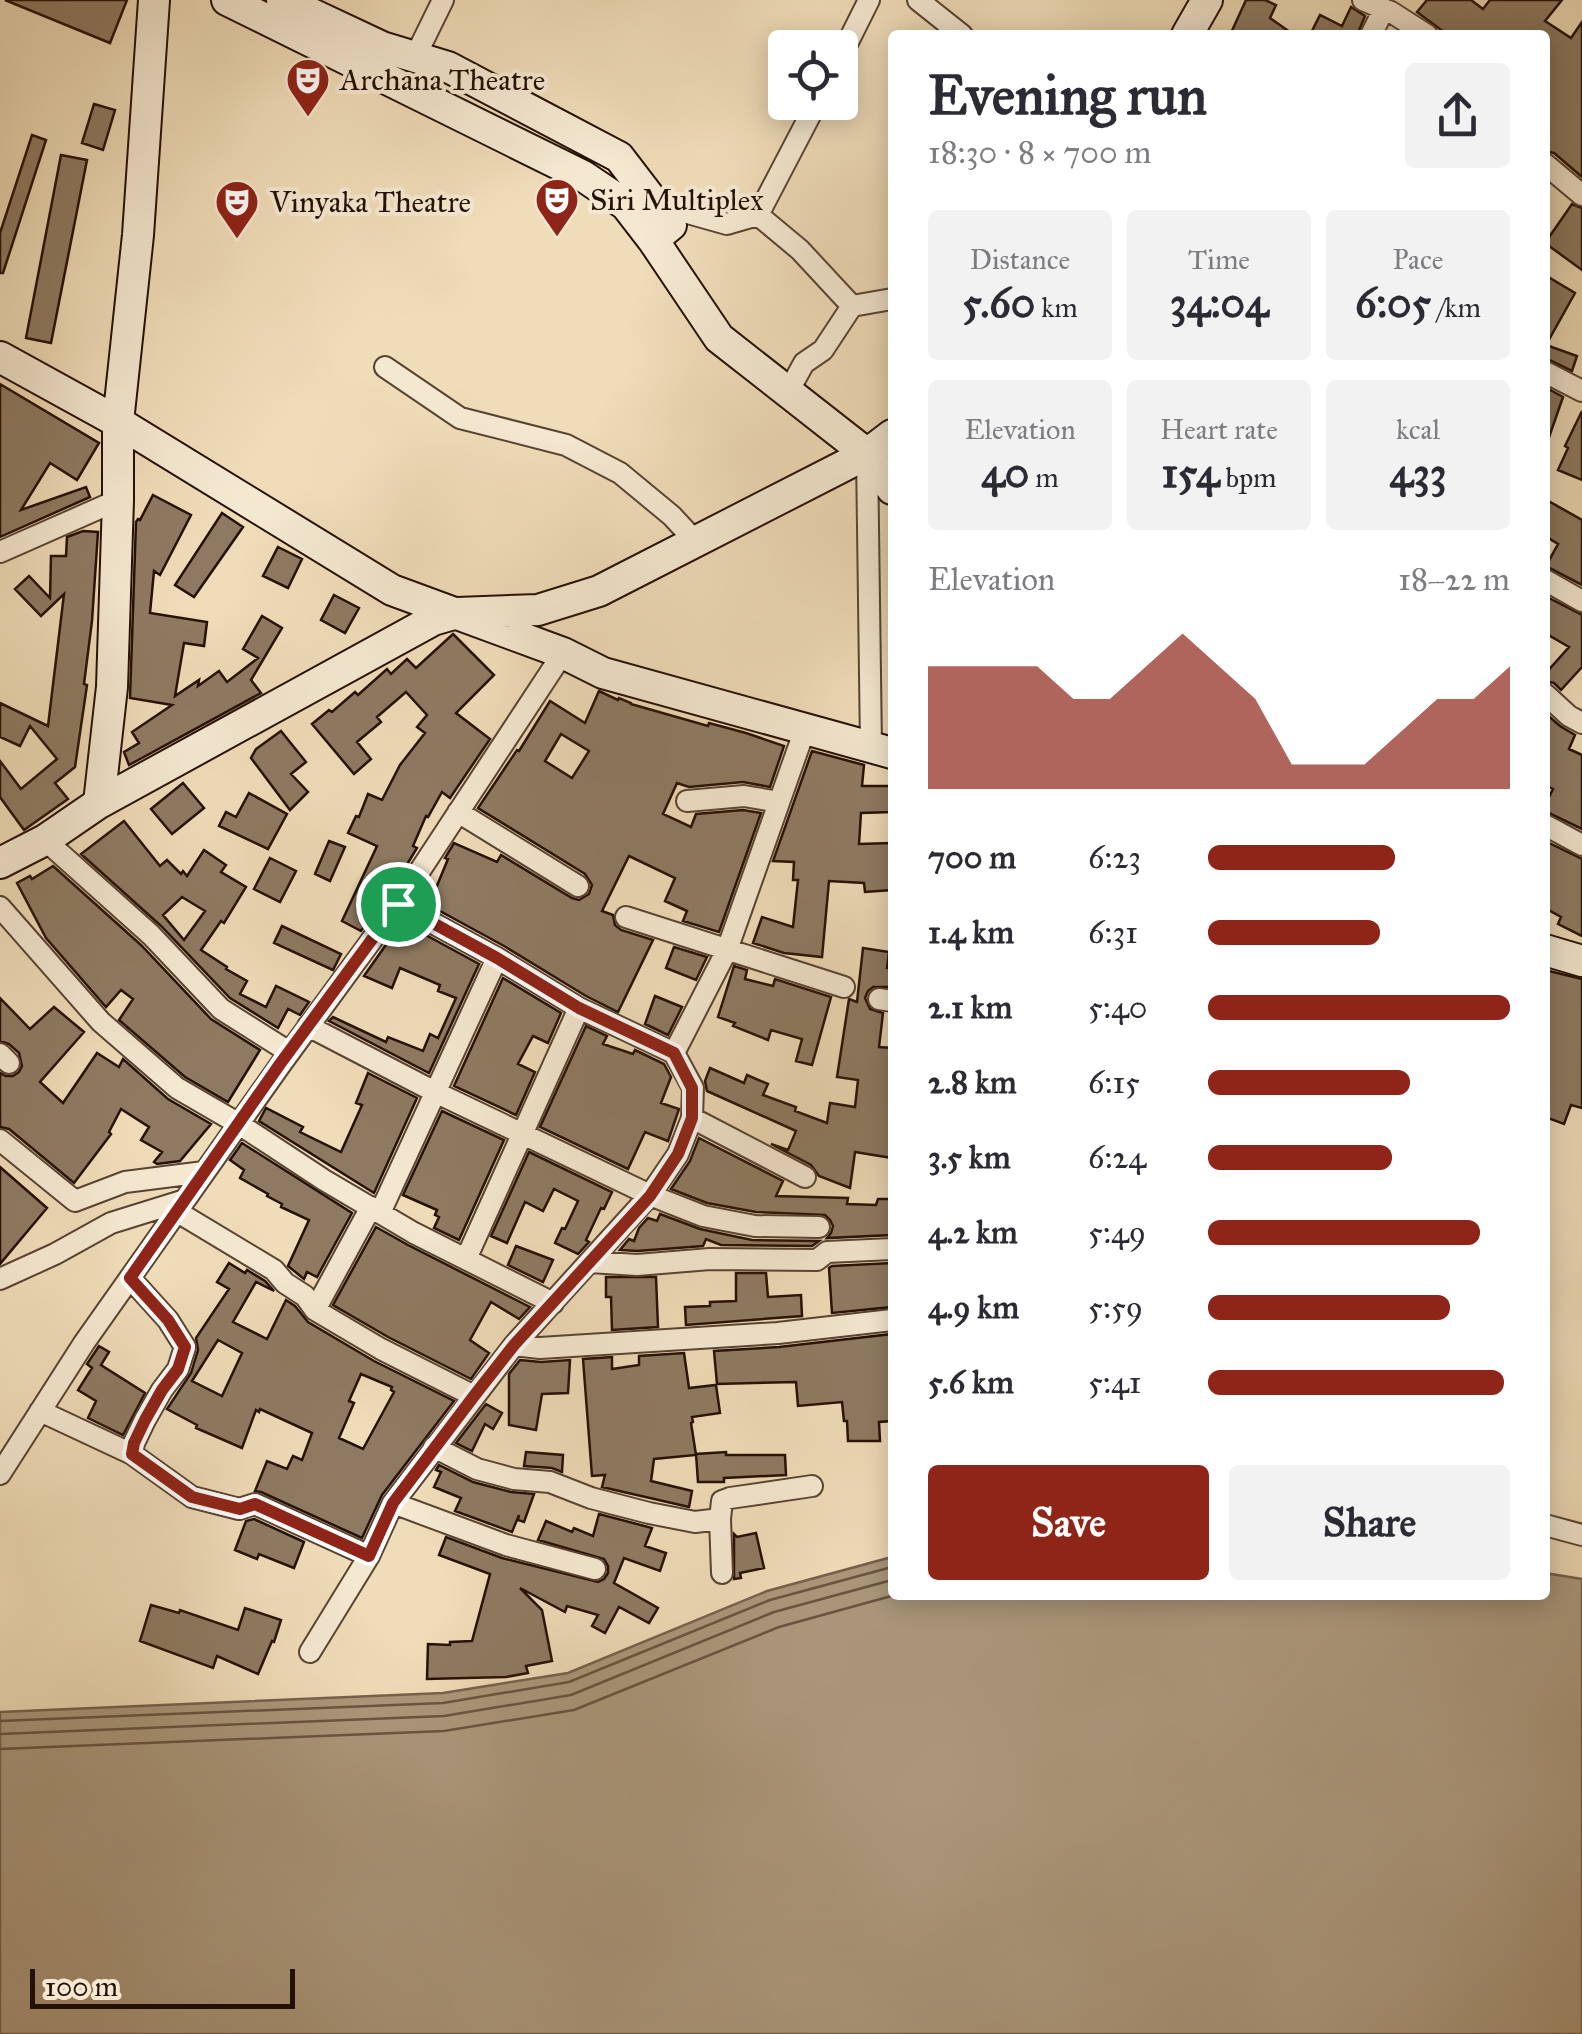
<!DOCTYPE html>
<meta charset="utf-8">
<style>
:root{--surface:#fff;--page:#f2f2f3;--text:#2b2b33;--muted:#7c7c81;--accent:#8f2418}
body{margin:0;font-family:"IM FELL Great Primer",serif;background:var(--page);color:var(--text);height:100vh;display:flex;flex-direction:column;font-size:38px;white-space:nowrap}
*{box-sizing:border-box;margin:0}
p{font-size:32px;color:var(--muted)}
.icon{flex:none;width:55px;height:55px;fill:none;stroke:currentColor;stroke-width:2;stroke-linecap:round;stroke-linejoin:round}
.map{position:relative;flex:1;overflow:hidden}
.side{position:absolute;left:888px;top:30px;width:662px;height:1570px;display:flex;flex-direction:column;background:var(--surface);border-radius:10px;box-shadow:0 5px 25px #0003}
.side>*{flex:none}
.controls{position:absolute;left:768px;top:30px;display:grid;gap:20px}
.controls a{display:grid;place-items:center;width:90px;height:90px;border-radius:10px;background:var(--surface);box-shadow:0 5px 25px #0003;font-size:50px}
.scale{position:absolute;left:30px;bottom:25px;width:265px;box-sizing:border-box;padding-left:10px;border:5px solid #251005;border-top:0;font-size:28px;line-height:35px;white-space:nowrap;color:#251005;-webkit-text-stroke:8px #f5e8d1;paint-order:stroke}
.pin{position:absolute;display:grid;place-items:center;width:85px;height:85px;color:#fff;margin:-42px;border:5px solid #fff;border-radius:50%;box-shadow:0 2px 10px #0007}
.round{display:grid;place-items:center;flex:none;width:105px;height:105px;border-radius:10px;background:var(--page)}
.headline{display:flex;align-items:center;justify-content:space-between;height:170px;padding:0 40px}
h1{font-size:55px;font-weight:800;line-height:75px}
.stats{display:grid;grid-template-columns:repeat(3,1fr);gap:15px;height:170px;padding:10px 40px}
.stats div{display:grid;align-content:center;border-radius:10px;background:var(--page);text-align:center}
.stats b{font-size:42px;font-weight:800}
.stats small{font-size:28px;font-weight:400}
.stats p{font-size:28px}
.chart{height:280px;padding:20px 40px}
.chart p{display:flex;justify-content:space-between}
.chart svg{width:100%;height:180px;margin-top:10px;fill:var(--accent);opacity:.7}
.button{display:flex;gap:20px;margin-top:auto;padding:20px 40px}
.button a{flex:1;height:115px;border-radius:10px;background:var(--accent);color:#fff;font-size:40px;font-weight:800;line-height:115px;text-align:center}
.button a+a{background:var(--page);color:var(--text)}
ul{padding:0 40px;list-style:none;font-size:32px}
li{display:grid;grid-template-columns:160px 120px 1fr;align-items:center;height:75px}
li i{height:25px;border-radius:12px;background:var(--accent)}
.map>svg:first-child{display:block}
.water{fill:#aa977b;stroke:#75614c;stroke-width:2.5}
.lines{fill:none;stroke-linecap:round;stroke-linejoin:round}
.shore{stroke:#685440;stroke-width:2.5}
.building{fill:#8e7a62;stroke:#251005;stroke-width:2.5;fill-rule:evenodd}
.street-casing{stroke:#584332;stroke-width:24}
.secondary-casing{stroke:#251005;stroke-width:34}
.street{stroke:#f5e8d1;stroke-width:20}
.secondary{stroke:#f5e8d1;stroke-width:30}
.route-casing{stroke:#fff;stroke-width:20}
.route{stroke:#8f2418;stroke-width:12}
.labels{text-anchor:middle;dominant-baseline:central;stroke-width:8;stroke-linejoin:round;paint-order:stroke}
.poi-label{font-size:30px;fill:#251005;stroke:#f5e8d1;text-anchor:start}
</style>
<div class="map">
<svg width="1582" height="2034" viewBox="0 0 1582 2034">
<rect width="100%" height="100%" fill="#efdcb8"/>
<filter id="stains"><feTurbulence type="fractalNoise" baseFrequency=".002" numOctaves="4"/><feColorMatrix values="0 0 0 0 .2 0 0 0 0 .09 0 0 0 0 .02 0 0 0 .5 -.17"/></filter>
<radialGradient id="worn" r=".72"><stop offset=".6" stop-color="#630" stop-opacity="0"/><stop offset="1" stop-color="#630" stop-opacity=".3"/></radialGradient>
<path class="water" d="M892,1557V1595H1545V1573L1582,1579V2034H0V1712L443,1693L568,1673L767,1591Z"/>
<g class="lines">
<path class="shore" d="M0,1721L443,1703L569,1682L770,1600L892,1567
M0,1734L444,1716L571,1695L774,1612L892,1580
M0,1749L444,1731L574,1710L779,1627L895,1595"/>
</g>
<path class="building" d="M5,0H127L110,43Z
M1246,0H1265L1276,5L1270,18L1294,35H1230Z
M1427,0H1471L1483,9L1490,0H1562L1545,21L1571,38L1582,22V177L1554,153L1545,151V35H1448L1417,12Z
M1351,7L1365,16L1357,35H1310L1320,15L1342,26Z
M94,104L115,110L103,150L82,143Z
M32,135L46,140L3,273H0V233Z
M61,155L87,160L51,343L26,338Z
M1572,204L1582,208V270L1545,243Z
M1545,275L1575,293L1546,345L1577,356L1572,371L1545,358Z
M0,384L99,443L77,480L50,463L21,510L86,487L90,497L0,537Z
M1545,387L1563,397L1547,443H1545Z
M1582,411V480L1558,470L1568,448L1565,446Z
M153,495L191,515L160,575L154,571L150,613L207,622L204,646L184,643L175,696L199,680L198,686L219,671L227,682L258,658L243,649L262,616L282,628L251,680L261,693L129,765L124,752L139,743L132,732L172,705L130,698L136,522L138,519L140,520Z
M1545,499L1582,520V585L1546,566L1558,544L1545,536Z
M222,513L243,527L194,597L175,585Z
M83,531L98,532L92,621L84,684L87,685L75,767L55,783L68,799L24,830L0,797V761L21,789L57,759L30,726L20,746L0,737V703L48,726L64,594L41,616L15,589L29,576L50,598L51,556H66L67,537Z
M278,547L302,559L288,588L263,576Z
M334,595L359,608L345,633L321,620Z
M1545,596L1582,615V667L1561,690L1554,683L1545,681V674L1569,647L1545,633Z
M453,634L494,675L456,713L490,739L450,798L442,792L428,817L426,816L413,846L417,848L403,871L361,931L342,921L377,846L348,833L356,816L359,817L368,794L382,800L400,765L425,733L417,727L427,715L406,692L377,717L381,722L357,742L371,759L354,774L312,724L329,710L332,712L355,692L358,695L387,669L391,674L407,659L416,668Z
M599,691L618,700L619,698L631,703V704L708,726L709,723L746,733L784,746L770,787L743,782L689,787L677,783L663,814L691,827L696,814L743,810L761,813L719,932L683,921L687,911L665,901L675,878L629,856L602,911L613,915L615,925L621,930L653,940L618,1012L586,996L504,946L429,905L448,859L445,858L454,843L497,862L501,855L572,898L579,900L589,894L592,885L585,874L478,808L517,750L519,751L550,701L585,723ZM561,734L589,751L572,778L545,761Z
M1545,713L1560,726L1575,735L1569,749L1582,755V829L1545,811V805L1553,789L1545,785Z
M281,731L306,762L291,774L308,792L290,810L251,758L256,749Z
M812,751L864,765L862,786H892V812L861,813L859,844L891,843L892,890L865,892L864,883L829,881L822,957L784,953L753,943L762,917L793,927L798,880H793L794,862L773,861Z
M183,783L204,808L172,834L151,809Z
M249,793L287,814L268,849L219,826L226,812L236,817Z
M124,821L160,866L167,860L181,874L183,871L187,876L204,850L226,865L221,872L246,887L224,923L221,921L201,950L227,967L226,969L247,981L240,994L266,1007L276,986L309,1002L300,1015L288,1009L278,1028L230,998L161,926L81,854ZM182,897L205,911L184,940L163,915Z
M329,841L345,847L330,881L315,874Z
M1545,841L1582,859V936L1558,924L1561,917L1545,908Z
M270,858L296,871L280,902L254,889Z
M53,866L141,945L211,1019L260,1050L228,1102L185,1077L119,1020L133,999L121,990L106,1007L46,938L17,883L30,876L32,879Z
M402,922L479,964L429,1073L329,1021L333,1017L386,1042L388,1037L423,1051L430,1034L438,1038L456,998L438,991L440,985L400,968L392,988L364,976Z
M282,926L341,954L333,970L274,943Z
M674,947L707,957L696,980L666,968Z
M863,948L889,952L887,968H892V987H873L868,991L865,998L870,1009L883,1013L879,1047L892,1048V1158L855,1152L850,1188L819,1176L811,1165L771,1144L788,1150L796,1131L707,1091L705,1081L710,1068L744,1083L747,1075L768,1084L763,1095L796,1107L795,1111L827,1123L830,1103L855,1107L858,1080L837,1077L849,999L857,1002Z
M734,966L747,970L745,979L773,986L775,979L831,997L812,1065L796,1061L802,1039L771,1030L768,1040L733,1026L735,1023L718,1017Z
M1545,970L1582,979V1108L1571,1105L1564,1124L1545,1117Z
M503,978L561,1013L548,1043L533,1036L518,1064L535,1072L516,1115L454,1086Z
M655,996L682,1007L668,1035L645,1024Z
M0,998L30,1029L54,1007L84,1032L40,1082L63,1103L97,1053L119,1067L123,1059L168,1099L211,1124L180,1161L157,1164L154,1162L162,1152L141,1140L149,1127L121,1109L109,1132L111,1134L74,1183L9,1129L0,1127V1073L6,1076H13L19,1072L22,1066L19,1053L9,1044L0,1041Z
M586,1026L607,1036L603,1044L633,1054L635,1050L664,1064L671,1077L661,1103L679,1109L668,1141L645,1132L628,1169L540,1127Z
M368,1073L417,1098L374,1193L259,1121L266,1108L303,1127L300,1132L341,1152L362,1105L356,1103Z
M442,1111L504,1140L459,1240L434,1228L439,1217L435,1215L437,1210L403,1195Z
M699,1138L783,1181L776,1196L848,1198L847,1204L876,1205L878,1199H892V1235L827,1238L831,1233L833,1226L830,1220L825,1215L756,1212L707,1203L671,1189L690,1161Z
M242,1143L352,1213L317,1277L307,1272L304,1279L288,1266L309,1220L281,1207L282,1204L267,1196L268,1194L240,1178L244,1170L230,1160Z
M529,1152L612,1192L604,1209L601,1208L586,1240L589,1242L578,1254L555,1243L562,1228L565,1229L578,1201L554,1189L543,1211L525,1202L507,1243L491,1236Z
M0,1167L47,1208L0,1264Z
M660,1214L700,1229L752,1240L819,1241L812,1246L721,1245L706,1239L703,1246L637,1251L620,1250L629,1239L634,1241L639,1228L648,1218L657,1221Z
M376,1227L408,1245L530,1307L519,1319L491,1302L470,1340L489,1353L471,1379L388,1337L333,1305Z
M516,1246L553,1260L543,1282L508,1265Z
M229,1263L245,1273L247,1270L265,1281L274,1291L256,1282L233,1322L267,1339L286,1300L295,1306L308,1322L374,1361L454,1401L382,1495L362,1538L261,1492L255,1491L267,1461L287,1469L293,1456L302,1460L312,1433L260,1409L259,1412L256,1410L242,1448L196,1428L197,1425L167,1409L191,1373L198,1350L196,1338L229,1289L217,1282ZM218,1340L242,1353L222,1396L192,1381ZM361,1374L392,1387L391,1390L394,1392L363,1449L339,1438L354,1403L349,1401Z
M892,1263V1307L832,1313L829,1268L832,1266Z
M736,1273H766L768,1297L801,1295L802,1316L686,1325L685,1307L710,1306V1302L736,1301Z
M606,1277H656L658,1327L612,1330L611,1297H606Z
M892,1334V1421L879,1422L880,1441H848L847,1421H844L842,1402L798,1406L796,1382L717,1384L714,1351L779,1347Z
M99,1346L109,1352L101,1365L145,1393L123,1435L88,1418L96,1401L78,1390L92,1368L87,1364Z
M684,1353L689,1388L716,1385L720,1413L692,1417L693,1422L691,1423L696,1455L654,1459L651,1481L692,1491L689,1507L602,1487L605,1475L592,1476L583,1359L612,1357V1369L639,1365V1356Z
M520,1360L541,1362L570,1360L568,1393L542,1394L536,1430L509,1425V1374Z
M486,1404L502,1413L493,1429L485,1424L472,1451L456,1443Z
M526,1452L563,1455L562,1472L552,1468L524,1466Z
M726,1452V1455H785L786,1475L724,1478V1482H698L696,1454Z
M439,1465L473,1482L511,1492L534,1494L524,1522L518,1520L519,1515L512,1532L455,1511L461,1498L434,1487L441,1472L436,1470Z
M599,1514L652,1528L645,1546L666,1553L660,1571L624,1558L614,1583L658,1608L649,1623L619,1607L605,1633L592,1626L598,1615L567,1606L565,1612L520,1588L542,1610L552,1661L526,1666L528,1673L506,1677L427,1679L428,1644L450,1645V1642L472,1641L490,1574L439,1555L446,1537L502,1558L598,1582L604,1579L608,1573V1566L604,1559L538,1540L546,1521L572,1532L574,1528L593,1536Z
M254,1519L304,1542L294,1568L259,1554L257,1559L235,1550L246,1521Z
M756,1533L764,1568L740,1573L741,1578L734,1579V1534L737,1537Z
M151,1605L179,1613L180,1610L238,1630L245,1608L281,1620L274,1642L272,1641L258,1674L217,1656L213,1668L140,1641Z"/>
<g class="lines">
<defs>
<path id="street" d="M918,0L962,35
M1363,0L1391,12L1427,35
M1371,35L1384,9
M415,57L443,0
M840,58L869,0
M1545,164L1582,195
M656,204L727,224L758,215L817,102
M758,215L800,250L852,306L823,350L804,363L788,392
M852,306L892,299
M385,367L460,418L566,445L620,473L672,516L696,542
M1545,372L1582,391
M867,454L871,747
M0,552L118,500
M1545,580L1582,601
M1545,694L1569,716L1582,723
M687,801L744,796L779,802
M458,812L578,886
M1545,825L1582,845
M45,840L151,935L221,1009L289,1052
M398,904L497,958L579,1008L674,1053L693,1088L692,1118L678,1154L650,1195L514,1345
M0,907L101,1022L177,1088L239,1124L324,1180L414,1233L553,1303
M626,917L844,987
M879,999L892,1001
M308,1026L437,1093L650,1195L703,1216L755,1226L819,1227
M674,1053L727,950L805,729
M0,1054L9,1063
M692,1118L805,1177
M0,1140L75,1201L125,1182L204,1172
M176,1211L274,1270L285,1283L305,1296L315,1310L381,1349L474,1396
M380,1213L497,958
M466,1259L579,1008
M590,1262L637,1265L710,1259L817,1260L827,1252L892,1249
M130,1278L168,1320L185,1347L178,1369L162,1390L145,1420L134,1443L132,1454L192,1497L239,1509L255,1504L369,1556
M0,1279L55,1254L111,1223L185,1200
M315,1310L371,1207
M40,1411L132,1454
M434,1447L477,1469L514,1479L550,1482L591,1498L649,1513L695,1522L720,1519L722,1501L730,1498L812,1486
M0,1474L84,1343L281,1064L398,904L563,653
M393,1503L506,1545L595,1569
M720,1519L722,1573
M1545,1525L1582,1535
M310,1652L369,1556L393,1503L514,1345L540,1348L778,1333L892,1320"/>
<path id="secondary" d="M227,0L583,176L626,205L653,240L719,338L867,454L892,489
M282,0L382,47L448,67L619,157L671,225L653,240
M1187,35L1207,0
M0,357L118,422L392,590L563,653L603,673L892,753
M99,803L112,687L118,500V422L138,235L154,0
M0,863L45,840L99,803L433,620L457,613L538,610L599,591L867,454L892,435
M1545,950L1582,961"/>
</defs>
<use href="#street" class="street-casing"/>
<use href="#secondary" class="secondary-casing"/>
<use href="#street" class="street"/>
<use href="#secondary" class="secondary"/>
</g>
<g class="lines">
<defs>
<path id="route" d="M398,904L497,958L579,1008L674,1053L692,1088V1118L678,1154L650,1196L514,1345L474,1396L393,1503L369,1556L255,1504L240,1509L192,1497L132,1454L134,1443L145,1420L162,1390L178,1369L185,1347L168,1320L130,1278L280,1064Z"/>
</defs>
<use href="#route" class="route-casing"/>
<use href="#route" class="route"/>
</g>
<defs>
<symbol id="theatre-pin" viewBox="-11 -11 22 30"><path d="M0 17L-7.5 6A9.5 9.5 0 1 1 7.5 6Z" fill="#8f2418" stroke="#f5e8d1"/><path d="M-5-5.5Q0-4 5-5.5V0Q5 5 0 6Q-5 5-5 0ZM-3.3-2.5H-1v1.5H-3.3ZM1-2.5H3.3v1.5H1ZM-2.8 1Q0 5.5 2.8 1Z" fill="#fff"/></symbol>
</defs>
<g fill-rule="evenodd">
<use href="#theatre-pin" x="283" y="55" width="50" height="68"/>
<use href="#theatre-pin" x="532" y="175" width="50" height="68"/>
<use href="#theatre-pin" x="212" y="177" width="50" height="68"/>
</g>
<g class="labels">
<g class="poi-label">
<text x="340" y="80">Archana Theatre</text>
<text x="590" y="200">Siri Multiplex</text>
<text x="270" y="202">Vinyaka Theatre</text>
</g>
</g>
<rect width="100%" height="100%" filter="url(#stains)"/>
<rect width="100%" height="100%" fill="url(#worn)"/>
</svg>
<div class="controls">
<a><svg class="icon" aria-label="locate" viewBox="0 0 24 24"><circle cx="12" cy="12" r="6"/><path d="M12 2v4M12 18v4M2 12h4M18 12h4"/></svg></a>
</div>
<div class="scale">100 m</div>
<div class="pin" style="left:398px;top:904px;background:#1e9e55"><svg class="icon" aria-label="arrive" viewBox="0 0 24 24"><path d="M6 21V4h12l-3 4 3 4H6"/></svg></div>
<section class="side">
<div class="headline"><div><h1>Evening run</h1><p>18:30 · 8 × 700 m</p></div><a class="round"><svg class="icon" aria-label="share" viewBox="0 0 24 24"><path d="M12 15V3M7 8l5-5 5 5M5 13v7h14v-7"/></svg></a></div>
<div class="stats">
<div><p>Distance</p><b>5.60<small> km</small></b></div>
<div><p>Time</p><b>34:04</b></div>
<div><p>Pace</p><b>6:05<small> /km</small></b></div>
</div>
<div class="stats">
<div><p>Elevation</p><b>40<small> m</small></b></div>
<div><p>Heart rate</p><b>154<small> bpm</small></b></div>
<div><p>kcal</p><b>433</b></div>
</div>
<div class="chart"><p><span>Elevation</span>18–22 m</p>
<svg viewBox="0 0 160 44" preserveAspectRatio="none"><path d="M0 44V14L10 14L20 14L30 14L40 22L50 22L60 14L70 6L80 14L90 22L100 38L110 38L120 38L130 30L140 22L150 22L160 14V44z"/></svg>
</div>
<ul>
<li><b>700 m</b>6:23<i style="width:62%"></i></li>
<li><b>1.4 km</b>6:31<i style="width:57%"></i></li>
<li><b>2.1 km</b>5:40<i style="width:100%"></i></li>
<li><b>2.8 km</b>6:15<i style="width:67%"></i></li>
<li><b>3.5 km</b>6:24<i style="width:61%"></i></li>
<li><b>4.2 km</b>5:49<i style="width:90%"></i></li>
<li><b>4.9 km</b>5:59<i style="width:80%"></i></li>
<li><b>5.6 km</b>5:41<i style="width:98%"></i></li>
</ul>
<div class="button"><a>Save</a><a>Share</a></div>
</section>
</div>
